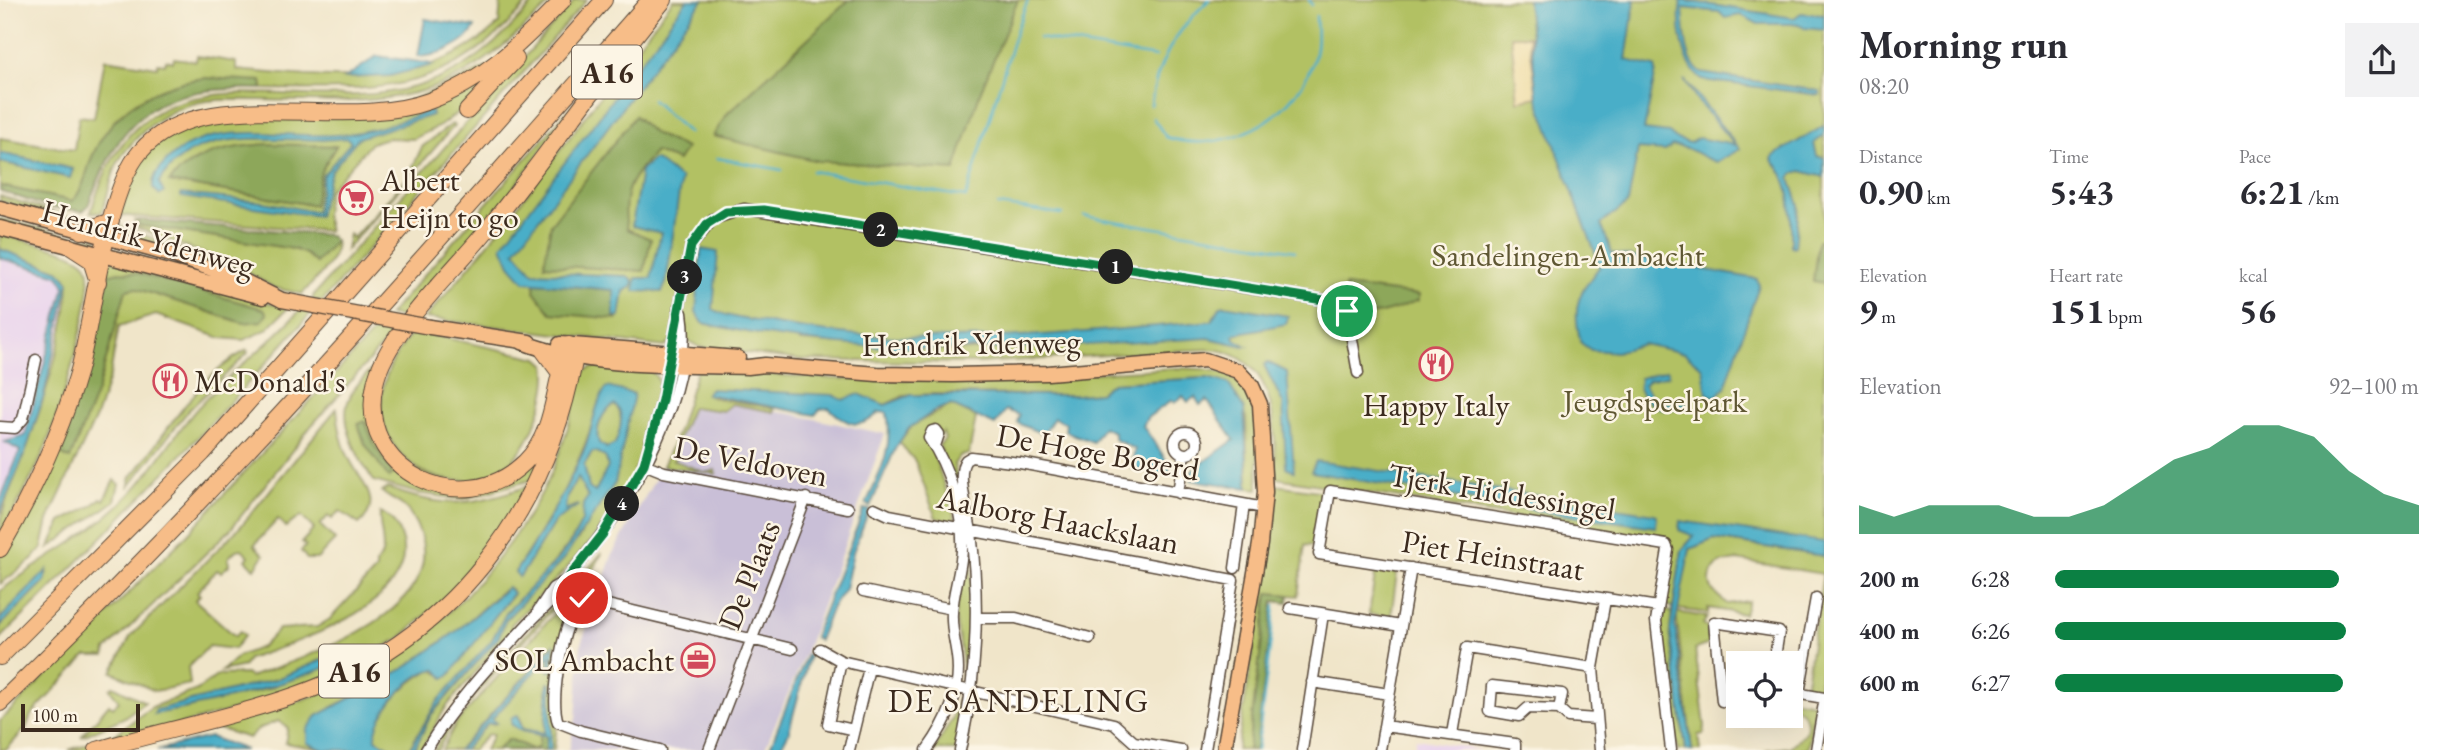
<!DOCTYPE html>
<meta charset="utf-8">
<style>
:root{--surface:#fff;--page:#f2f2f3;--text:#2b2b33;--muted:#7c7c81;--accent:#0b8043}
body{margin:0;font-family:"EB Garamond",serif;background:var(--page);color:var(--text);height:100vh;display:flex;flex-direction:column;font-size:26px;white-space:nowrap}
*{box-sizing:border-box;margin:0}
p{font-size:23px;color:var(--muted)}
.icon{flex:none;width:38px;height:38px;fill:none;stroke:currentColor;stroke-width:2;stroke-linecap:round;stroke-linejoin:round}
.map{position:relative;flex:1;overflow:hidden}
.details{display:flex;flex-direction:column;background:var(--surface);width:630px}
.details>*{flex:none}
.controls{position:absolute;left:1726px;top:651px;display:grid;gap:14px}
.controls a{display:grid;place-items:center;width:77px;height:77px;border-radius:0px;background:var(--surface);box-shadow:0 7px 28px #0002;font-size:35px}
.scale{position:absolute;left:21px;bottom:18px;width:119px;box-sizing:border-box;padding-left:7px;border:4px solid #3b2a1e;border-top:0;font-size:19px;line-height:24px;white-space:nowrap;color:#3b2a1e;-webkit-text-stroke:5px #fcf5e5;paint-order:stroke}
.pin{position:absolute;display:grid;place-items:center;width:60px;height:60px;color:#fff;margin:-30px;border:4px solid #fff;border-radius:50%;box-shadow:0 2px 7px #0007}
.km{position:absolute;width:35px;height:35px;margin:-18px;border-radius:50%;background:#222;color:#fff;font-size:19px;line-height:35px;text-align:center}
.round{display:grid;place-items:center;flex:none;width:74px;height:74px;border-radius:0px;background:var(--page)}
.headline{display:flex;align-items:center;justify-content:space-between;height:119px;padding:0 35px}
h1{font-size:38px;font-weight:700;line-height:52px}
.metrics{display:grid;grid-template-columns:repeat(3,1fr);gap:10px;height:119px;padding:7px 35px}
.metrics div{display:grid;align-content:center}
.metrics b{font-size:35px;font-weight:700}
.metrics small{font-size:19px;font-weight:400}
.metrics p{font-size:19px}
.chart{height:196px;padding:14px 35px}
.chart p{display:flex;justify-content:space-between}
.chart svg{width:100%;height:126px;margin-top:7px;fill:var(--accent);opacity:.7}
ul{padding:0 35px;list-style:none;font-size:23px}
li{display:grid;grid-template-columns:112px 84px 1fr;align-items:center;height:52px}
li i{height:18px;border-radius:9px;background:var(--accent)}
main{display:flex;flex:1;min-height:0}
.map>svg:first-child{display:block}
.built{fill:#e8d2ee}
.industrial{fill:#c9bfd7}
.green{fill:#b2c164;stroke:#767641;stroke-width:2;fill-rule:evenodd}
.forest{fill:#8da75a;stroke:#64683c;stroke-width:2}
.sand{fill:#eeda9e;stroke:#94825e;stroke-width:2}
.water{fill:#49aec8;stroke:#426c73;stroke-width:2;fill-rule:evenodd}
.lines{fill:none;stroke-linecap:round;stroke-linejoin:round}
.stream{stroke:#49aec8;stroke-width:2.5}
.minor-casing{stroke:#564638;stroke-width:13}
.major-casing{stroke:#564638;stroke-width:17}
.highway-casing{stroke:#564638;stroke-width:18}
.minor{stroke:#fff;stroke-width:10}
.major{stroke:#f7bd88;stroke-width:14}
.highway{stroke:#f7bd88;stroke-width:16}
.major-bridge-casing{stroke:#564638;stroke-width:17;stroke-linecap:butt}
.major-bridge{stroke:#f7bd88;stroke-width:14}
.route-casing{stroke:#fff;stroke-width:14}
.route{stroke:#0b8043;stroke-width:9}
.labels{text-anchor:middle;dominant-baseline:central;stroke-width:5;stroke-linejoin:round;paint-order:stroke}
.shield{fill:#fcf5e5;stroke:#75675a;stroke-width:2}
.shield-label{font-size:30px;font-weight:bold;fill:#3b2a1e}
.poi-label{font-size:32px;fill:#3b2a1e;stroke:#fcf5e5;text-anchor:start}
.street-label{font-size:32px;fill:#3b2a1e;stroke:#fcf5e5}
.park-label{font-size:32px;fill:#5f5733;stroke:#fcf5e5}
.neighbourhood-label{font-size:33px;letter-spacing:2px;fill:#3b2a1e;stroke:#fcf5e5}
</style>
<main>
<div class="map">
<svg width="1824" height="750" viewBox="0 0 1824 750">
<rect width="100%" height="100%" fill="#fcf5e5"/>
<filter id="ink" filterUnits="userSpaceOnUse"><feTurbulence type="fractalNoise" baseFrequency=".0143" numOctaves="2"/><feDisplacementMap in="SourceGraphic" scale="14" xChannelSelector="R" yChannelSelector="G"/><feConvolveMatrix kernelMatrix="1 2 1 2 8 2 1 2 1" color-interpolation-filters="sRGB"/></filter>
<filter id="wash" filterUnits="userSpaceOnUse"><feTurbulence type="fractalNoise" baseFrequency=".00686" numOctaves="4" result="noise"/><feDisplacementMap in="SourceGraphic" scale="28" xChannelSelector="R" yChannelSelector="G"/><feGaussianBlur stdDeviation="1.57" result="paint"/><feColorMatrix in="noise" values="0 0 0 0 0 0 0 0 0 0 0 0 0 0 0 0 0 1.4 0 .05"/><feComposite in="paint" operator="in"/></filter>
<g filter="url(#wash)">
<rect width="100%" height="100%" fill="#f0e5c9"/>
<path class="built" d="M0,243L77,268L31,443L0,514Z
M1416,739L1481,750H1414Z"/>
<path class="industrial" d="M693,399L786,413L885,434L804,656L764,750H569L576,718L581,644L613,553L664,464Z"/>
<path class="green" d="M501,0H530C447,98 381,90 263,89L262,82C193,86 134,75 97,147C88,163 86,189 72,201L0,186V162L70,177L73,169L0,153V138L74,150L79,116L94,118L105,59L157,67L158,63L165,64L166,60L173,62L174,58L196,61L197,56L236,62V70C328,78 425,93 499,24Z
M536,0H554C513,39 471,80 414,93C364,105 311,101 260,100C239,100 217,98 196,103C167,109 141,130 123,154C110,172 110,194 101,213L91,212C143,28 287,123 418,86C468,72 503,38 536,0Z
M575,0H587L322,302L313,300V296Z
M673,0H687L510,245L699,0H1824V553L1694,536L1682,550L1673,608L1662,602L1670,542L1276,478C1274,432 1280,370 1226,352C1214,348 1200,350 1188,350L977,363L800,360L699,347L687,340L671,341L665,347L425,318C515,218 590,106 673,0ZM799,341L1060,346L951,351Z
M516,54L472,102L440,126L413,139L387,138L371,143L328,191L325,215L329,231L116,215L138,157L194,118L382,114ZM254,145L336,146L321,171L314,205L170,182C191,155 221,150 254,145Z
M578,99L511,192L407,319L389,315Z
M452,124L454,126L346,250L349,234L353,238L408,177L422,147Z
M0,196L70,217L96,218L84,225L0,201Z
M0,219L77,237L98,238L97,247L0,222Z
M135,220L138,225L294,249L306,254L316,263L335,241C339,261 314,280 302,294L275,288L238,267L133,226Z
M114,224L235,269L266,287L112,236Z
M0,234C22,242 71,247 86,264C102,284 53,433 40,460C28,486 13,511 0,536C0,504 16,480 26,449C43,404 67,329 69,282L60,271L0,249Z
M106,259L288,308L266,330L244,340L221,338L156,315L119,326L110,375L96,417L48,520L42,548L33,559L0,584V554L55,451L70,458L97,391L126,290L135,288L243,323L267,314L264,309L137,273L107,275Z
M301,309L312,312C212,425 108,533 0,639V626L45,581L47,571L0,619V591C38,562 82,540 117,507C148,479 167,444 194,412C227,374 268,347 301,309Z
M380,325L398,328L312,425L230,530L106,650L105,656H86L31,715L26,728L7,749L0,750V721L183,539Z
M414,331L538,358L546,365C550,385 542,408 534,427C485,544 310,450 414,331Z
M247,350L248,353L188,411L128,488L131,477C167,434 195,378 247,350Z
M375,366L372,375L392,461L470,491L542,444L535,479L462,499L417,493L374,481C360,462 337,421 350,397C355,385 366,375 375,366Z
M601,366L651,371C671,388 654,415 645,434C641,443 642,452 639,460C615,527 558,577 511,625L513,628L446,707L421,750H414L431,715L498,638L506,619L579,538L594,509L615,483L633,393L599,401C583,464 550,518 515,572L521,575L555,521L577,505L564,510L567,496L578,477C618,512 529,587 508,611C501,620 498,631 492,640C464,681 433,701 409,750H395L376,739C370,709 410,682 431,669L439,674L472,645L513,594L511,589L502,591L458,630L405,668L331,708L307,743L324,750L285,743L288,728L278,721L258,729L249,738L213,727C359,690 446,642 530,513C550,482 565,441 574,405C577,395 576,381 582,374C587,368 593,367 601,366Z
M1177,368C1193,369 1211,368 1226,374C1265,393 1257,454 1258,489L1248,488L1246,417L1207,378L1112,383L1099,393L1077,395L932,394L903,396L885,405C864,404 868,390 843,401L833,395L710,397L774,408V412L732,404L723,411L692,407L674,449L678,456L673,460L706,473L715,470L716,474L663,466L678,431L697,370L839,379L977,380Z
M615,405C625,415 620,432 615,444L608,448L599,443C594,430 602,410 615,405Z
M951,405L976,417L969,454L960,456L954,464L967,522L939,445L945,439L943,432L931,446L957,523L936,518L915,461L899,442L913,425Z
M337,408C338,425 341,441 348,456C358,479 386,501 359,524L340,511L332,519L328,516L320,525L335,540L317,559H307L301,551L306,546L302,542L314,529L301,516L286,527L278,519L254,545L264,555L255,569L246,560L249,556L242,549L236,550L228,558L229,565L221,572L217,570L197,592L200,595L195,600L235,636L240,631L245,635L234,649L209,646L188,667L190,684L155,691L112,672L131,636L241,526Z
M592,452H597L606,458L608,467L595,493L589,488L584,465Z
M114,480L119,484L115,501L49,548L61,522L92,506L101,498L104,500Z
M532,485L468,577L399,639L294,693L87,750H69L114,735L152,707L197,690L218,675L246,674L250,677C309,655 469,608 411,515C403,502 392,501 382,492L388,488C448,511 473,504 532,485ZM338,653L271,688L165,712L156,710L277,679Z
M1276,485L1326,492L1317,546L1305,545L1298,596L1268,593L1248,750H1237L1272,535Z
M380,513C392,515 399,530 402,541C417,606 293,643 248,659L244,666L222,671L238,656L262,647L279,629L317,627L330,619L376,570V564C390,550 378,531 380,513Z
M969,536L973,596L968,684L962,682L963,663L955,616Z
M1714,539L1824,556V652L1818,690L1805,688L1823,574L1737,560L1720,563L1712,571C1705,590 1717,594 1727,604L1748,601L1744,614L1708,608V613L1676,609L1690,549Z
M602,553L591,575L594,577L587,595L581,586L580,578Z
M1376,569L1397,573L1391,617L1369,614Z
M556,601L558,603L455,718L438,750H434L451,717Z
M561,606L570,610L554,750H551L548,683L545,733L522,729L520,717L521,731L539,735V745L534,750L509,739L497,750H485L493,735L488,734L473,750H464L488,723L494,724L491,719L551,654L549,671L553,645L459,750H442L456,723Z
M1661,609L1672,612L1670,630L1686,750H1678L1659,622Z
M1676,612L1707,617L1703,625L1707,627L1709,644L1695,649L1705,726L1704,734L1698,735L1700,750H1692Z
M113,686L145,702L123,718L81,737L109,704L113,707L119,701L110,689Z
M961,692L967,693L957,750H934L952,719Z
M1790,699L1815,703L1808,749L1765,750L1790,747L1806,732C1809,719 1804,709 1790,705Z"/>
<path class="forest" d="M849,0H1018L980,93L955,170L818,161L713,136L727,114Z
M205,78L262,81L263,89C158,86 124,109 88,206L83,211L48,207L0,191V186L72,201C84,190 86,171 92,157C112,109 155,84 205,78Z
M635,116L653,133L686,148L678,161L655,152C630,179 621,192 627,229L651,239L644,271L544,265L551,224Z
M269,144L336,146L321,171L314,205L169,182C195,152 231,146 269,144Z
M138,220L329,235L335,241L316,263L306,254L294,249L138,225Z
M1818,240L1824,241V283L1813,281Z
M118,272L137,273L264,309L267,314L262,321L243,323L135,288L126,290L97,391L70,459L55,451L92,343L107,275Z
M535,283L614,290V316L617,319L551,313L534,291Z
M1345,286L1419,295V300C1391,311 1345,332 1345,286Z
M365,421L376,448L393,474L389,478L365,444L358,424Z
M1268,593L1289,595L1288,603L1274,601L1256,750H1248Z
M539,735H547L546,750H497L509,739L534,750L539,745Z"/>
<path class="sand" d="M1511,36H1529L1537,97L1518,101Z"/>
<path class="water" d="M687,0H703L515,251L533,272L627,276L633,280L632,287L624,291L620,317L614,316V290L525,282L510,265L502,246Z
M1527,0H1635L1626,60L1655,67L1656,71L1644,130L1669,133L1676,139L1690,143L1698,138L1735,145L1697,101L1684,79L1740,149L1717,162C1697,157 1693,146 1672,146L1665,151L1638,149L1628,203L1601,224L1612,253L1757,279L1759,285L1725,388L1716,397L1707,394L1703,368L1684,353L1643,344L1616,352L1591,350L1581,343C1571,306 1578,295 1600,266L1537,97Z
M1681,0L1794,18L1801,13L1824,15V30L1804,28L1798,24H1758L1741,15L1725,18L1719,12L1683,8C1685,29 1684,60 1701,73L1820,91V95L1702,80C1682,64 1677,25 1681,0Z
M425,19L475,27C469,42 433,59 418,56Z
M377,56L428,63L433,65L390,76L345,78Z
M431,110L432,115L358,138L331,171L318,216L181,197V194L263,202L316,212L323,175L351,142L347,138C288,147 196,117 159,183L164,193L160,195L153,188C152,178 157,172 163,165C207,113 290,142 348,134C377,130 404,120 431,110Z
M1824,126V136L1814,143L1817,156L1824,158V177L1801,171L1793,174L1790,179L1799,205L1795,247L1791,246C1791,218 1794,181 1772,160L1773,156Z
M0,153L73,169L70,178L0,162Z
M652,160H656L681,179L666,283L662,292L634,291L636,278H651L661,233L632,226L641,171Z
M0,249L60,271L69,282L44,395L26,451L0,513V501L20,451L5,442L25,436L65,286L58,275L0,258Z
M701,249L718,252L713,309C730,319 755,320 775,324C915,350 1069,334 1211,321L1221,306L1225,305L1288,316L1286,324L1234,334L1235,339L1247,346H1244L1208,338C1039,348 869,362 703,323L696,312Z
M1267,362L1287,372L1294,471L1286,467L1283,403L1264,365Z
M1668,370L1669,375L1648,380L1644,385C1658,411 1669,400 1690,403C1670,415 1649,410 1639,388L1640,378Z
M1207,378L1228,383L1244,409L1248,488L1191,480L1192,470L1234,440L1207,400L1200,405L1195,397L1188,402L1183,396L1174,403L1172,400L1147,418L1143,426L1170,466L1168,475L1131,468L1135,449L1114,439V432L1103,427L1093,442L1065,431L1066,423L1054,418L1043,434L1017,423L1019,415L1006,410L995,425L951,405L936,410L908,429L895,449L870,507L866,504C880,473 894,447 887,413L879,412C860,432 846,424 829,408L820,409L815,415L706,394L710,389L833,395L843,400L859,394L885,405L911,395H1077L1099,393L1112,383Z
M607,387L634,394L615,483L563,560L506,619L498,638L431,715L414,750H409L437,702L492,640L506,613L559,558L573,539L582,521L583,504L588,497L578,477L567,496L565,510L579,505L555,521L521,575L519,577L515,572C542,533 565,492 585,448C593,428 594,404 607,387ZM615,405C626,414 620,432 615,444L607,448L599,443C594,430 602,410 615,405ZM592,452H597L606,458L608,467L595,492L589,488L584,465Z
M1316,461L1654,514L1657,515L1656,527L1544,512L1311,472Z
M864,509L869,510L853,552L845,589L832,607L819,640L814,637Z
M1680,521L1824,542V556L1714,539L1690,549L1675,625L1692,750H1686L1670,630L1682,550L1694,536L1679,530Z
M47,570L45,581L0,626V619Z
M508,587L513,593L449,676L444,678L437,670C416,666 372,717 376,739L395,750H324L307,743V730L317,716L405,668L458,630Z
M554,645L552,671H549L550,655L492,719L496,723H488L464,750H459Z
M339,653L340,662C279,686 219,704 154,714L156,710L277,679Z
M807,654L809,656L788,734L779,750H769Z
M548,683H551V750H546L547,736L521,731L511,724L512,717L518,715L522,729L545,733Z
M210,737L246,750H157Z"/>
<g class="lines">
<path class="stream" d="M1309,0L1312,5
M1039,38L1156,57
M652,100L689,133
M1151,105C1156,63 1178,28 1209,0
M1153,118L1166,137C1222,156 1292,121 1312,64C1318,49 1317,32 1316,16
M717,158L782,170
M812,171L966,197L1017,28L1028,0
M998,205L1062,214
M1084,216L1295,251
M1257,750L1275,606"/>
</g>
</g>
<g filter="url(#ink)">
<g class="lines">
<defs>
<path id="minor" d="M0,427L15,428L23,419L36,360
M1175 443a11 11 0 1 1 22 0a11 11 0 1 1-22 0Z
M644,464L662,400L691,246L713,219L744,209L1336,302L1347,311L1358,373
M644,464L664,472L848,508
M1178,493L1184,454
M874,508L889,515L1233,580L1205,750
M1235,568L1244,505
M565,581L582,598L591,601L792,649
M863,591L952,609
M582,598C578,606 572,614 569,622C561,643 550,702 558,722L581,731L660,750
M1658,607L1319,554L1330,491L1666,545L1668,550L1656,621L1671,750
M1290,608L1401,626
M538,611L553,588L565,581
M977,618H1016L1090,638
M820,649L841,661L1114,724L1134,742L1181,750
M841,661L828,724L854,730
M1312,682L1389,694
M1790,692L1824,698
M1799,693L1816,598
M1738,703L1722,701L1714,622L1779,632L1774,663
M1559,709L1562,694L1492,686L1490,711L1519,716L1528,708L1559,709L1568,717L1596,719
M1384,726L1515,744V750
M1452,734L1467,648L1593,668
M426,750C454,704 489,666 526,626C540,610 556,601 565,581C620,517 696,401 682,313
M709,750L806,498
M849,750L869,668
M927,750C947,722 962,691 957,656C955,641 951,628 952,613C953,592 961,571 962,550C964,515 949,466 929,438L932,431L936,430L939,434L935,446
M960,750C977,677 980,606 971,532C969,515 955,473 966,460L971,457L1020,463L1264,508
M1302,750L1323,614
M1380,750L1411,568
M1600,750L1593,668L1605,600
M1816,750L1824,703"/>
<path id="major" d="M0,208L175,256L240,279L282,300
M0,228L263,297
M430,327L529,342
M522,342C593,369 673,365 748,367L765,365L877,374L953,375L1048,373L1205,360L1238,371L1252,386L1260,404L1265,492L1260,544L1224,750
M560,344L738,358"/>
<path id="highway" d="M467,111L516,59
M82,231L111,221
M71,247L91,260L98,282
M569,345C552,384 557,431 525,462C463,523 355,471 375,384C385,334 454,271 486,231C547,156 602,75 664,0
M543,350L560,373
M0,549C33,492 61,433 79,370C94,314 105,193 140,152C203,79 341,133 429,101C485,81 523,41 563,0
M0,657L203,453L604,0
M0,703C230,481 439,240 650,0
M97,750C163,730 231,718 296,695C451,642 546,514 575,357L569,345"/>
</defs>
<use href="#minor" class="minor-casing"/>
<use href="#major" class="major-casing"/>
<use href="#highway" class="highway-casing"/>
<use href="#minor" class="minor"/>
<use href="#major" class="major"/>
<use href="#highway" class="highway"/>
<defs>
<path id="major-bridge" d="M282,300L430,327"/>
</defs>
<use href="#major-bridge" class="major-bridge-casing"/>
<use href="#major-bridge" class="major-bridge"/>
</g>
</g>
<g class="lines" filter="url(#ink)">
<defs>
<path id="route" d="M582,598L565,582L603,534L644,464L662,400L691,246L707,224L726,212L764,210L1336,302L1347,311"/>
</defs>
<use href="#route" class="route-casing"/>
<use href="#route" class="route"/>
</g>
<defs>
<symbol id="supermarket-ring" viewBox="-11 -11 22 22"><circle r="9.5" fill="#fcf5e5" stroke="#d1495b" stroke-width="1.5"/><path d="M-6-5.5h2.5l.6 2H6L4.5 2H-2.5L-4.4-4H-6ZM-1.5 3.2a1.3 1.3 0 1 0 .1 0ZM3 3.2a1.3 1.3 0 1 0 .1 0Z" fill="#d1495b"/></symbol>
<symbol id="restaurant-ring" viewBox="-11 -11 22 22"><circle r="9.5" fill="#fcf5e5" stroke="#d1495b" stroke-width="1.5"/><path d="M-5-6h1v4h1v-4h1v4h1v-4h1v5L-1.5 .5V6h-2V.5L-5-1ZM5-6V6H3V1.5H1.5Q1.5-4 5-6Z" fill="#d1495b"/></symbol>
<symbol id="office-ring" viewBox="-11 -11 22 22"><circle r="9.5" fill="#fcf5e5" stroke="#d1495b" stroke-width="1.5"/><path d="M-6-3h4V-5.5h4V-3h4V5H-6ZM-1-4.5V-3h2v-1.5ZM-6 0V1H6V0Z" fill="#d1495b"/></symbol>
</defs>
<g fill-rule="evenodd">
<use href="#supermarket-ring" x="337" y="179" width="38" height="38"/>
<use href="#restaurant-ring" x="1417" y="345" width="38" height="38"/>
<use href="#restaurant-ring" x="151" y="362" width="38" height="38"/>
<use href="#office-ring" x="679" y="641" width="38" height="38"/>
</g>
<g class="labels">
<g class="shield">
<rect x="572" y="45.5" width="70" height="53" rx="5"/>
<rect x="319" y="644.5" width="70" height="53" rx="5"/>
</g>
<g class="shield-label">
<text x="607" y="72">A16</text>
<text x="354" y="671">A16</text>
</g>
<g class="poi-label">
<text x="380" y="180">Albert<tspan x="380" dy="37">Heijn to go</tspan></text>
<text x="194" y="381">McDonald's</text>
<text x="1436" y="405" text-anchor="middle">Happy Italy</text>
<text x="674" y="660" text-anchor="end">SOL Ambacht</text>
</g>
<g class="street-label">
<text transform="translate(148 238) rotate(15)">Hendrik Ydenweg</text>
<text transform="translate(971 343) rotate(-1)">Hendrik Ydenweg</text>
<text transform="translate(1098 452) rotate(10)">De Hoge Bogerd</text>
<text transform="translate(751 461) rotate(11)">De Veldoven</text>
<text transform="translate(1502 492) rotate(9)">Tjerk Hiddessingel</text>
<text transform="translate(1058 520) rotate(11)">Aalborg Haackslaan</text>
<text transform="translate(1493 555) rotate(9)">Piet Heinstraat</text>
<text transform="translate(749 575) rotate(-68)">De Plaats</text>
</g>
<g class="park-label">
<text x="1568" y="255">Sandelingen-Ambacht</text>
<text x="1655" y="401">Jeugdspeelpark</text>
</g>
<g class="neighbourhood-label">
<text x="1019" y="700">DE SANDELING</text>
</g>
</g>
</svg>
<div class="controls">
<a><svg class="icon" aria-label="locate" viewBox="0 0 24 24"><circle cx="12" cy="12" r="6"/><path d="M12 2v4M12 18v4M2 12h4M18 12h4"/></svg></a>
</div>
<div class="scale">100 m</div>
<div class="pin" style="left:1347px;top:311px;background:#1e9e55"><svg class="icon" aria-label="arrive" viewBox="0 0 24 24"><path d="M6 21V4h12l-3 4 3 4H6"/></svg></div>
<div class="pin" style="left:582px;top:598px;background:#d93025"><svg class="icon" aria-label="check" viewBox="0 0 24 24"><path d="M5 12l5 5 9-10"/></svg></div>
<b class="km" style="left:1116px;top:267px">1</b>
<b class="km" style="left:881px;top:230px">2</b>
<b class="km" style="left:685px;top:277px">3</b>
<b class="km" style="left:622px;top:504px">4</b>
</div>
<section class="details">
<div class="headline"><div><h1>Morning run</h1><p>08:20</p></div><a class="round"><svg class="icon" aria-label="share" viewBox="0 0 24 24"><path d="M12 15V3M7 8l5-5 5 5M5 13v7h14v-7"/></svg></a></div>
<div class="metrics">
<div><p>Distance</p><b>0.90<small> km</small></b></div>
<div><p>Time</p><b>5:43</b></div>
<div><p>Pace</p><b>6:21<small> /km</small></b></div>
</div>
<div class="metrics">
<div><p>Elevation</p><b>9<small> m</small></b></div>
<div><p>Heart rate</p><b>151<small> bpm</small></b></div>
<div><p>kcal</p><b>56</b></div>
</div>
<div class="chart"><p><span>Elevation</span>92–100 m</p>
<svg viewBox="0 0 160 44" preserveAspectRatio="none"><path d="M0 44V34L10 38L20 34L30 34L40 34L50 38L60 38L70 34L80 26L90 18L100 14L110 6L120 6L130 10L140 22L150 30L160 34V44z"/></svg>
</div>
<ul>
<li><b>200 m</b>6:28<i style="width:78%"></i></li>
<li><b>400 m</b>6:26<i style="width:80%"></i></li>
<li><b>600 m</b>6:27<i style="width:79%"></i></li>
</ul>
</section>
</main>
